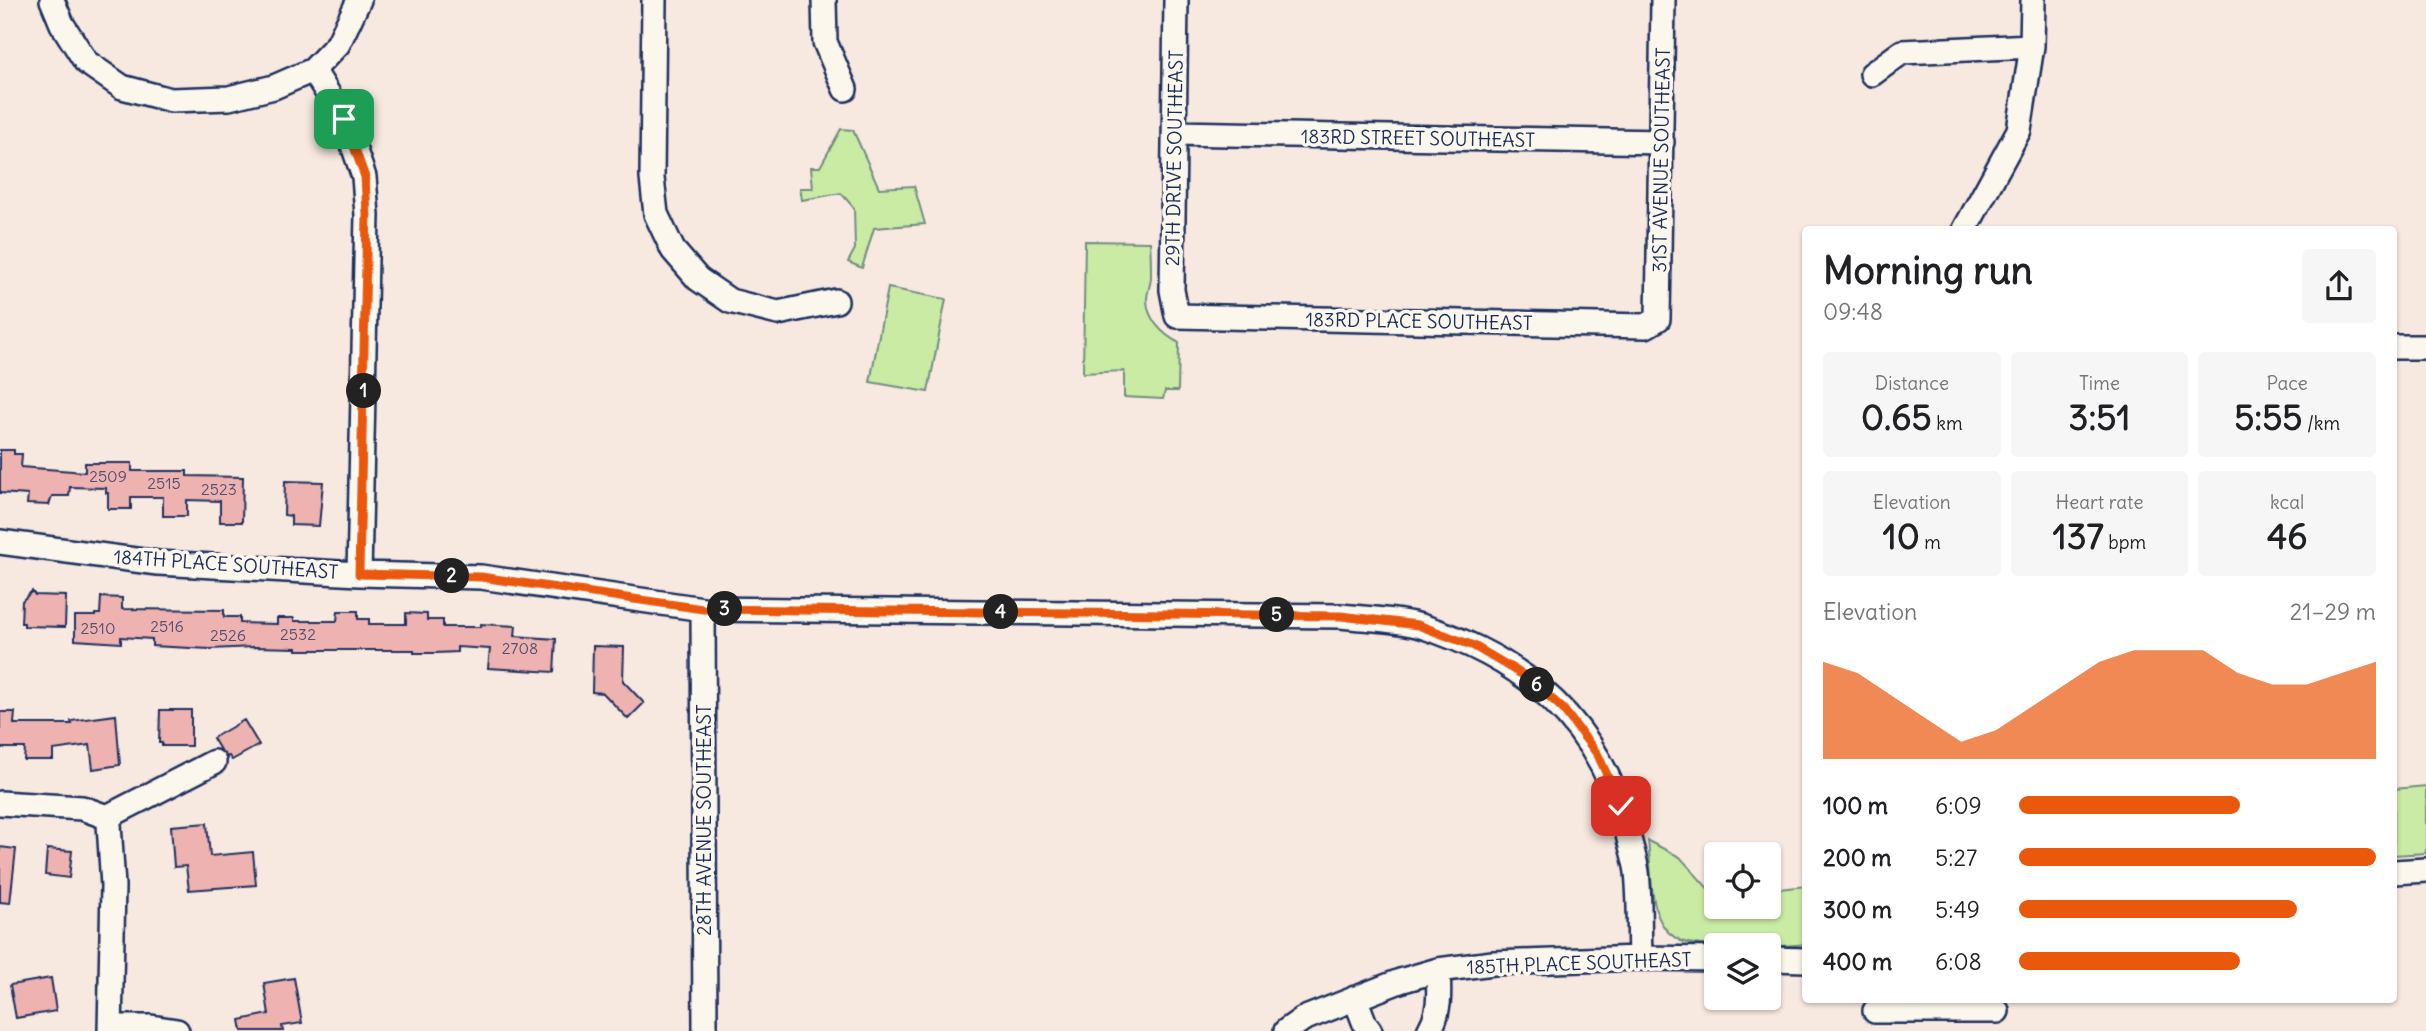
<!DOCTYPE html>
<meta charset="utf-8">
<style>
:root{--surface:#fff;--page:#f6f6f6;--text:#202124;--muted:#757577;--accent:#ea580c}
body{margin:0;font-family:Delius,sans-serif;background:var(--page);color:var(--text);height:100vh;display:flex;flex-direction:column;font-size:26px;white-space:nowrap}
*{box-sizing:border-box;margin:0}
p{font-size:23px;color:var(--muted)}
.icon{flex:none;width:38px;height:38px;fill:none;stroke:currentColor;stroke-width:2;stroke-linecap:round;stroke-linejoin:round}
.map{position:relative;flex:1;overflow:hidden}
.details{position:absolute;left:1802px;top:226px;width:595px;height:777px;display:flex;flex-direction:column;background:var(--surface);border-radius:7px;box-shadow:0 2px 5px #0004}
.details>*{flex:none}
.fabs{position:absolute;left:1704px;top:842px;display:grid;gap:14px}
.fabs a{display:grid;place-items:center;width:77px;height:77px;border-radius:7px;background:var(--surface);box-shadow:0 2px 5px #0004;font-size:35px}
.pin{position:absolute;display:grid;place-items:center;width:60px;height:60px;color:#fff;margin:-30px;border-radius:14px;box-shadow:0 4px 10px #0006}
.km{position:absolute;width:35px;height:35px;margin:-18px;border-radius:50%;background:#222;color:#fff;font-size:19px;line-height:35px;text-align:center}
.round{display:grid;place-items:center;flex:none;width:74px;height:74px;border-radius:7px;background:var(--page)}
.summary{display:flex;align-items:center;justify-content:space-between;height:119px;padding:0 21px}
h1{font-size:38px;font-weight:700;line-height:52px}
.metrics{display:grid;grid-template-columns:repeat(3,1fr);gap:10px;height:119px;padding:7px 21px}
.metrics div{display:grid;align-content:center;border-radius:7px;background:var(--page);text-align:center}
.metrics b{font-size:35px;font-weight:700}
.metrics small{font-size:19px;font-weight:400}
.metrics p{font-size:19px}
.chart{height:196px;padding:14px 21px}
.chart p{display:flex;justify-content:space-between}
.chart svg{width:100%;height:126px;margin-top:7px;fill:var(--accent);opacity:.7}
ul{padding:0 21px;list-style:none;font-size:23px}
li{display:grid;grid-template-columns:112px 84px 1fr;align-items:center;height:52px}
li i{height:18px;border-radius:9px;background:var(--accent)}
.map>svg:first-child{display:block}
.green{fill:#c9eba4;stroke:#728d81;stroke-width:2}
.building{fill:#eeb2b0;stroke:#1b2f5e;stroke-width:2}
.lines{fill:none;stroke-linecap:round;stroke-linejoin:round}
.minor-casing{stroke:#1b2f5e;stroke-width:28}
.minor{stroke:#fbf7ec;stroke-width:23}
.route-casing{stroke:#fff;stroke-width:14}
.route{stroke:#ea580c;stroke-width:9}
.labels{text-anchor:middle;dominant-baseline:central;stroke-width:7;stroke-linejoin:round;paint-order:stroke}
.number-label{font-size:16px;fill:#505072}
.street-label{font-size:19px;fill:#1b2f5e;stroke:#fbf7ec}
</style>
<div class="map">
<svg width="2426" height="1031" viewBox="0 0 2426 1031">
<rect width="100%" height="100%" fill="#f8e9e0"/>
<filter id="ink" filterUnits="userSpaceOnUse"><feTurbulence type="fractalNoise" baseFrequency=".0143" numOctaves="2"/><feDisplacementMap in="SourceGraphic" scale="14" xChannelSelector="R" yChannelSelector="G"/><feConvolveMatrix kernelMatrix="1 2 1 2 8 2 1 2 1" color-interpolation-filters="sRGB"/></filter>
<g filter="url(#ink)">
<path class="green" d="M841,129L853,130L879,188L914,186L925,224L874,228L862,268L848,262L855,249L854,208L841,193L802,200L800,188H813L811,167H820Z
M1085,241L1150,242C1151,254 1151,265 1151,277C1151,284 1147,292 1147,299C1147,319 1162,334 1179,343L1178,391H1165L1163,399L1124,397V371L1083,373Z
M888,288L946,299L928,392L870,382Z
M2426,786V853L2394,855V789Z
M1648,841L1680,857L1711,892L1717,894V906H1769V890L1806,886V944C1783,947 1700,949 1681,941C1673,937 1665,930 1661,922C1650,904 1651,863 1648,841Z"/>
<path class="building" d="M0,450H14V454H22L21,467L85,472V463H132V471H187V476L243,477L242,522H220V501L187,500V516H163V497H131V509H108V493H106V488L70,487L69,496H52L49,505L27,504L28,495L0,493Z
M285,481L323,482L319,526L291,525V516L284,515Z
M32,591L35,595L66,596L65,627L24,626V623H21L22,601Z
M101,597L122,598V609L224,610V617H240V623L277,624V618H294V621H337L338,611H358V619H369V624H406V613L427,614V620H443V627H481V624L516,626L515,636L556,639L554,672L488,668L490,649L457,647V652L436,653H414V650H297V648L254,647L210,649L152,646V639L121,637V643L75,640V616H95V614H100Z
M593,646L624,647L623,681L644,703L628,719L603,693L592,692Z
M160,710H191V746H162V743H159Z
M0,712H15L14,724H72L71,721L116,715L120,765L93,769L90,745L53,750V760H24L25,748H0Z
M244,720L259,745L232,760L229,756L227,757L220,750L213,738Z
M207,823L210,856L253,852L256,885L189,890L186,866L174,867L171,826Z
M0,847L16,849L10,903L0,902Z
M47,849L72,851L69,878L45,875Z
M51,978L56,1011L16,1018L10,985Z
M294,978L302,1023L282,1026L283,1031H242L240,1020L269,1014L264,983Z"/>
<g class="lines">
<defs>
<path id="minor" d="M52,0L62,24L86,62L122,87L171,100L229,98L274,87L313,70L338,44L359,0
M654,0L652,178L656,214L673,250L698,279L730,301L778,313L836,301
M824,0L825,42L845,89
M1176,0L1172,290L1177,316L1646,326L1658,319L1663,0
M313,70L344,119L364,177L367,215L359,574
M1872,74L1902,52L2032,46
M1175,133L1662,142
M1965,229L2019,130L2032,46L2033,0
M2394,347H2426
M0,542L158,563L359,574L481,577L703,609L1341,616C1366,619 1396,619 1421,626C1525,659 1599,722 1627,831C1630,844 1635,858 1637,872C1640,900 1639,930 1640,958
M703,609L705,1031
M0,803L82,808L107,817L109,824L113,886L110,1031
M107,817L214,762
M2394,872L2426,870
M1769,959L1806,960
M1355,998L1365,1024L1370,1031
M1875,1011H1997
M111,1027H151L177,1031
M1286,1031L1303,1019L1400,981L1438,970L1493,963L1640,958L1717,959
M1429,1031C1441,1011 1439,992 1438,970"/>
</defs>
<use href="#minor" class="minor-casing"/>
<use href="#minor" class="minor"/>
</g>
</g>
<g class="lines" filter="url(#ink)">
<defs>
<path id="route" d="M344,119L365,177L367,215L359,574L481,577L703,609L1341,616L1418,625L1474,646L1530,679L1563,709L1598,755L1621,806"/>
</defs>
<use href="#route" class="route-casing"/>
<use href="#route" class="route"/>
</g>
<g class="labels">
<g class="number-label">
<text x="108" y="476">2509</text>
<text x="164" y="483">2515</text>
<text x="219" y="489">2523</text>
<text x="167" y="626">2516</text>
<text x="98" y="628">2510</text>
<text x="298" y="634">2532</text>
<text x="228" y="635">2526</text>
<text x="520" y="648">2708</text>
</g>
<g class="street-label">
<text transform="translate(1418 138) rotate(1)">183RD STREET SOUTHEAST</text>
<text transform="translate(1174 158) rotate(-89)">29TH DRIVE SOUTHEAST</text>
<text transform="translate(1661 160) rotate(-89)">31ST AVENUE SOUTHEAST</text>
<text transform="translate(1419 321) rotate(1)">183RD PLACE SOUTHEAST</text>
<text transform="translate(226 564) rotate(4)">184TH PLACE SOUTHEAST</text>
<text transform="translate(704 820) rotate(-90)">28TH AVENUE SOUTHEAST</text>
<text transform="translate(1579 963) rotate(-2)">185TH PLACE SOUTHEAST</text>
</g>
</g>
</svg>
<div class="fabs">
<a><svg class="icon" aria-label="locate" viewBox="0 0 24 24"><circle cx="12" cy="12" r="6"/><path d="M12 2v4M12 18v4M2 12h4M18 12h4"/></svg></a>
<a><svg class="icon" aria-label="layers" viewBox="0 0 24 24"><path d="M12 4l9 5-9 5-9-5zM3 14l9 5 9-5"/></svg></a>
</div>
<div class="pin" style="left:344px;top:119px;background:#1e9e55"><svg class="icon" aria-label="arrive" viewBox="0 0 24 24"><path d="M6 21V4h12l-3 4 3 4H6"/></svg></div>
<div class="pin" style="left:1621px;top:806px;background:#d93025"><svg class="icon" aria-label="check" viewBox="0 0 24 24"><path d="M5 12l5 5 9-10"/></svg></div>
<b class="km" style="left:364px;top:391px">1</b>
<b class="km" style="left:452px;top:576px">2</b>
<b class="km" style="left:725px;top:609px">3</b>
<b class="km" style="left:1001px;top:612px">4</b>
<b class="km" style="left:1277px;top:615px">5</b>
<b class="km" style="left:1537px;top:685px">6</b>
<section class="details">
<div class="summary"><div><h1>Morning run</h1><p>09:48</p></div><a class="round"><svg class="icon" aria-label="share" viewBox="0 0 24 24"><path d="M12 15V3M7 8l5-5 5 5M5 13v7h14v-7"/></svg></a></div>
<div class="metrics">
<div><p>Distance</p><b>0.65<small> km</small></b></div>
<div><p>Time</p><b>3:51</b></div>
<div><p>Pace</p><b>5:55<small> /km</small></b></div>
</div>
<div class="metrics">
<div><p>Elevation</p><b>10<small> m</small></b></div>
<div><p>Heart rate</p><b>137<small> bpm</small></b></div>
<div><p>kcal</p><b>46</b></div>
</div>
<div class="chart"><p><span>Elevation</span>21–29 m</p>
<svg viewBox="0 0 160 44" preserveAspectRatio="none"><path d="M0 44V10L10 14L20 22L30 30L40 38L50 34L60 26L70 18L80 10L90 6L100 6L110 6L120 14L130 18L140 18L150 14L160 10V44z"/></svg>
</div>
<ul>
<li><b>100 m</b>6:09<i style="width:62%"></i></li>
<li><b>200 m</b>5:27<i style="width:100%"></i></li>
<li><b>300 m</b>5:49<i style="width:78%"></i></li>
<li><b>400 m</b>6:08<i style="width:62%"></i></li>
</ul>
</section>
</div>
